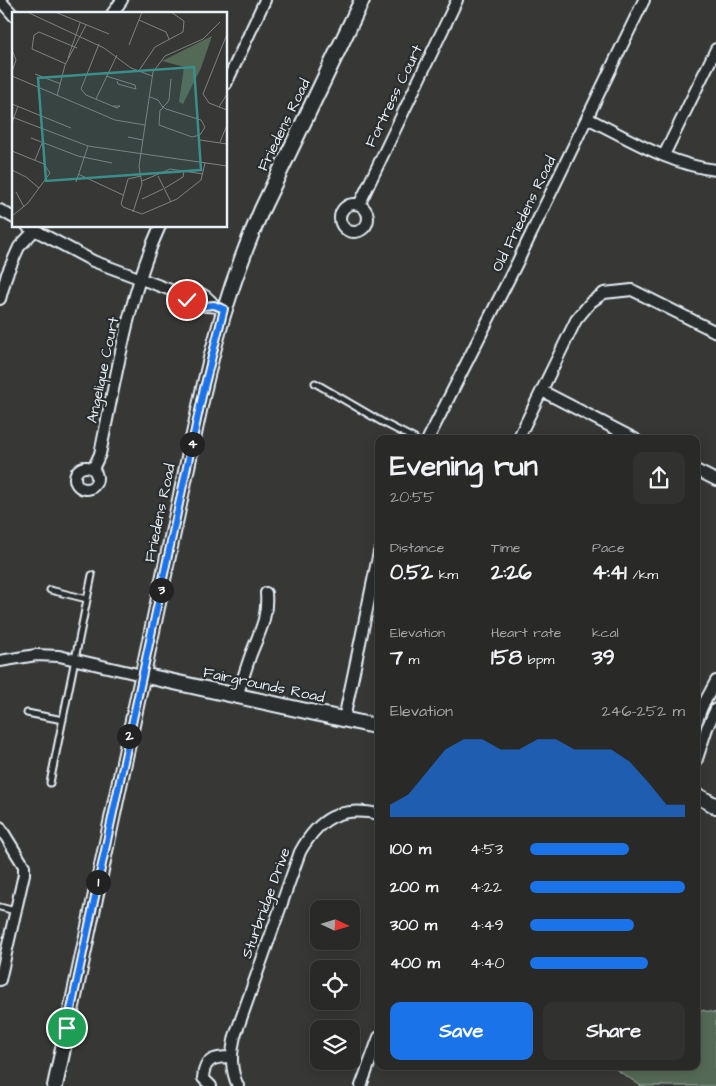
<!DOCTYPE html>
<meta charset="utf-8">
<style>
:root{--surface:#292a28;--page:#313230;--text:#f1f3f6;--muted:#a5a7a8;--line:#454645;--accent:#1a73e8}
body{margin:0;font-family:"Architects Daughter",sans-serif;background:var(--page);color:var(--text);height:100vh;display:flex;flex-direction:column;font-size:19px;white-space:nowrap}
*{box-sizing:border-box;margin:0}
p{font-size:16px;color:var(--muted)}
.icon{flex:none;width:28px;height:28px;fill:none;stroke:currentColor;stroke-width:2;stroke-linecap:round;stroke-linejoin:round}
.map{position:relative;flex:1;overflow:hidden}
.sheet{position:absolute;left:375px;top:435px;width:325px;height:635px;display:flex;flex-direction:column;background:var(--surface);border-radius:10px;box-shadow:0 2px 12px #0003,0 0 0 1px var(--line)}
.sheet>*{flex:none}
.needle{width:32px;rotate:94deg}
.buttons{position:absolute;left:310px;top:900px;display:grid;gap:10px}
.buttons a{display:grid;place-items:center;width:50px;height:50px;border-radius:10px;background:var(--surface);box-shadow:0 2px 12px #0003,0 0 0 1px var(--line);font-size:25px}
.pin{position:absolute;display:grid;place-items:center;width:42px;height:42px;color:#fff;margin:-21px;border:2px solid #fff;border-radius:50%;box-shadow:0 1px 5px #0007}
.km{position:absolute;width:25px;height:25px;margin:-12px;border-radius:50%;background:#222;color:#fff;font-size:14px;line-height:25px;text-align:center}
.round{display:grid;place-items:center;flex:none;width:52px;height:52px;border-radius:10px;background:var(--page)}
.summary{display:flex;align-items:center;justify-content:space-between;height:85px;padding:0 15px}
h1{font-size:28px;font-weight:700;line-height:38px}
.stats{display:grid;grid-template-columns:repeat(3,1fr);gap:8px;height:85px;padding:5px 15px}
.stats div{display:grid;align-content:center}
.stats b{font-size:21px;font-weight:700}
.stats small{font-size:14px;font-weight:400}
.stats p{font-size:14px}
.chart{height:140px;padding:10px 15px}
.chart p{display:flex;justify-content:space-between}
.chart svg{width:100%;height:90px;margin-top:5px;fill:var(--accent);opacity:.7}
.primary-button{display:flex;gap:10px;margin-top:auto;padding:10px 15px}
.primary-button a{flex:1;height:58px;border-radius:10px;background:var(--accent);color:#fff;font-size:20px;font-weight:700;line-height:58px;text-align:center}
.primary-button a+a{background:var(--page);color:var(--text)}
ul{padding:0 15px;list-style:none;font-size:16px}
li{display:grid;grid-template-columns:80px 60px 1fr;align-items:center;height:38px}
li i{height:12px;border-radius:6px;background:var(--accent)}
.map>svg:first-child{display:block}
.green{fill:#546a56;stroke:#9eaea7}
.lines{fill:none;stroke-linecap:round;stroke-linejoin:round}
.lane-casing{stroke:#e8f1f8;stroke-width:9}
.street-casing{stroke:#e8f1f8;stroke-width:14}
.secondary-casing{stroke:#e8f1f8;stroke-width:18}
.lane{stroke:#2a2d2e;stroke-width:5}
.street{stroke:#2a2d2e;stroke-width:10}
.secondary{stroke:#2a2d2e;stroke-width:14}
.route-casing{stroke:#fff;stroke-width:10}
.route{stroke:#1a73e8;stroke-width:6}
.labels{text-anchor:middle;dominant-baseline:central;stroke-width:4.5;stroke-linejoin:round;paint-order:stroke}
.street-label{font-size:15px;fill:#e8f1f8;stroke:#2a2d2e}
.inset-road{fill:none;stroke:#7e8283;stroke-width:1}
.view{fill:#3a8f8a;fill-opacity:0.15;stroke:#3a8f8a;stroke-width:2.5}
.inset-edge{fill:none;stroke:#e8f1f8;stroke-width:2.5}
</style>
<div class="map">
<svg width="716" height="1086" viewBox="0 0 716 1086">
<rect width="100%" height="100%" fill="#373835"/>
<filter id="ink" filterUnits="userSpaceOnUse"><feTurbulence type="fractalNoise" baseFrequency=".02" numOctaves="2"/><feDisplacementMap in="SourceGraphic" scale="10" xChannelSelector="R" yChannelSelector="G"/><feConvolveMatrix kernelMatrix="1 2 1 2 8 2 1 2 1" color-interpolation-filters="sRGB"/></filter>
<g filter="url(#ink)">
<path class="green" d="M696,1009L716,1013V1086H641L611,1066H696Z"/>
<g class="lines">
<defs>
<path id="lane" d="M315,383L382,422L415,439
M50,590L87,599
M27,713L63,720
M50,783L92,575
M0,907L15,911"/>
<path id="street" d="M0,0L14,16
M112,14L122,0
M226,84L265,0
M587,118C628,138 670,165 716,170
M664,155L716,49
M340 218a14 14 0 1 1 28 0a14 14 0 1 1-28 0Z
M359,205L457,0
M0,210L14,218
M27,226L93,261L176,292C184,298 194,305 205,306C212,306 217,306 224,309
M176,292C192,289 204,291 214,305
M0,299L7,274L19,247L34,231
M542,391L635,439
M428,439L518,261L644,0
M518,439L576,320L591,302L604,293L632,290L716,332
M75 478a11 11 0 1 1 22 0a11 11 0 1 1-22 0Z
M93,469L100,454C116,379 128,296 160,226
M696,470L716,480
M0,661L36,655L59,656L142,675
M237,696C242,682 246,668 251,654C260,631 268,618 266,593
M344,719L379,552
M696,723L702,707L716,681
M696,762L707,728L716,709
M0,827L24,866V874L0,980
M211,1086L203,1078C204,1059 214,1057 231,1057
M238,1086C230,1069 231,1053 235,1036L300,852C318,819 340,805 379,814
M361,1086L379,1037"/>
<path id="secondary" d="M142,675L379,727
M696,795L716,806
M55,1086L203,392C217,329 236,268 262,209L362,0"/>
</defs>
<use href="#lane" class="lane-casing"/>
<use href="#street" class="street-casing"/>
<use href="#secondary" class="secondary-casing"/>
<use href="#lane" class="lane"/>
<use href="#street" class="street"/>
<use href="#secondary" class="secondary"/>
</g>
</g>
<g class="lines" filter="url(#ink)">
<defs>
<path id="route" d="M67,1028L203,392L224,309L214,305L204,306L187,300"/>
</defs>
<use href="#route" class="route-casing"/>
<use href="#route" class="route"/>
</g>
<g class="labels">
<g class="street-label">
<text transform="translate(394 96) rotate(-64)">Fortress Court</text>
<text transform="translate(284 125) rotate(-64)">Friedens Road</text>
<text transform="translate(524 214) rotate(-64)">Old Friedens Road</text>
<text transform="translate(103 370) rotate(-78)">Angelique Court</text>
<text transform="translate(160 513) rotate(-78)">Friedens Road</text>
<text transform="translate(264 685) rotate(12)">Fairgrounds Road</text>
<text transform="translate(266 903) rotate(-70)">Sturbridge Drive</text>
</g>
</g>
<g transform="translate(12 12)">
<rect width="215" height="215" fill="#373835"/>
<path d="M200,24L189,56L171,92L167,90L172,55L150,49Z" fill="#546a56"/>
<path class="inset-road" d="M15,0L92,36L119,56L140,64M43,0L97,22M127,8L154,20L157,27M215,22L191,82L197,91L215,98M87,32L69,77L74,83L105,96L108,94H101M117,33L130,0M0,38L4,48L0,60M56,46L68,11M54,52L20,37L22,23L27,20L65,36M126,60L143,35L171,20L172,9L159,0M23,62L49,72M0,64L103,108L133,113M94,64L123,73L124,77L106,72L105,69M45,84L53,53L74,13M138,85L146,88L150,94L151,95L154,97L189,108L193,115L188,123L180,125L147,113L148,98L150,97L151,95L155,91L157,88L159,67M84,87L105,43M0,92L59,116M207,95L215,82M0,105L76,134L215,154M0,111L6,94M116,125L131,128M19,126L66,144L100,151M188,128L215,132M208,130L215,113M0,139L32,152L38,161L16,191L0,204M23,148L30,131M0,158L14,165L27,176M66,162L111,183M129,164L116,167L109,192L111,195L130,202L165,187L189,168L193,151M146,164L159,190M130,169L158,157L191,162M64,170L76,134M153,176L171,165L172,159M4,180L12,195M130,187L151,177M121,200L130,172L127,154L141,60L153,44L191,27L208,10"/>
<path class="view" d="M182,55L189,158L34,169L26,66Z"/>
<rect width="215" height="215" class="inset-edge"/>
</g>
</svg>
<div class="buttons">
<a><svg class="needle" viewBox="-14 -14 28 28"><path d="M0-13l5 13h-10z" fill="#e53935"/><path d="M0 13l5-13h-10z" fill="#a5a7a8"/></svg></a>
<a><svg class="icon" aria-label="locate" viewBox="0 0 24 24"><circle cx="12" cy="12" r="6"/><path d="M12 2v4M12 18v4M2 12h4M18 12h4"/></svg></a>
<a><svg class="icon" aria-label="layers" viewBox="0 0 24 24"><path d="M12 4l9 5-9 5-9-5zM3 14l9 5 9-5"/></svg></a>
</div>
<div class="pin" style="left:67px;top:1028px;background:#1e9e55"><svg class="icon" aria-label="arrive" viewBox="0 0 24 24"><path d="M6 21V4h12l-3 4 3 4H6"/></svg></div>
<div class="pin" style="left:187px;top:300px;background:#d93025"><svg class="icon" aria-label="check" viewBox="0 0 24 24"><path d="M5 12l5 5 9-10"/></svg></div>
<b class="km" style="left:98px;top:882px">1</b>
<b class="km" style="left:129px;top:736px">2</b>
<b class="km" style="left:161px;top:590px">3</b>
<b class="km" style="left:192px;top:444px">4</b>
<section class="sheet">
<div class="summary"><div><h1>Evening run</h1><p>20:55</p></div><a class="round"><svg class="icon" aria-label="share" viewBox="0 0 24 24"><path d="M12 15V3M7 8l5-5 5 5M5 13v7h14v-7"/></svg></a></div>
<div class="stats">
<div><p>Distance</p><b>0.52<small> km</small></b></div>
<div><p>Time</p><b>2:26</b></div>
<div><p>Pace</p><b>4:41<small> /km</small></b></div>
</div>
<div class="stats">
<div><p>Elevation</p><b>7<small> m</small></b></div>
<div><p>Heart rate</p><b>158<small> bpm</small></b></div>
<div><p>kcal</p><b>39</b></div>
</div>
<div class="chart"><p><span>Elevation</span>246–252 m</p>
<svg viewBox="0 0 160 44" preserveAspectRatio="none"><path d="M0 44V38L10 33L20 22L30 11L40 6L50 6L60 11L70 11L80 6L90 6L100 11L110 11L120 11L130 17L140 27L150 38L160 38V44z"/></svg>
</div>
<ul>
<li><b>100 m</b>4:53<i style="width:64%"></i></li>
<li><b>200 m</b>4:22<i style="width:100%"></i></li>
<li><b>300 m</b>4:49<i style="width:67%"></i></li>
<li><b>400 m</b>4:40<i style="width:76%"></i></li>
</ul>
<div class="primary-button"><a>Save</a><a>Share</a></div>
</section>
</div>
